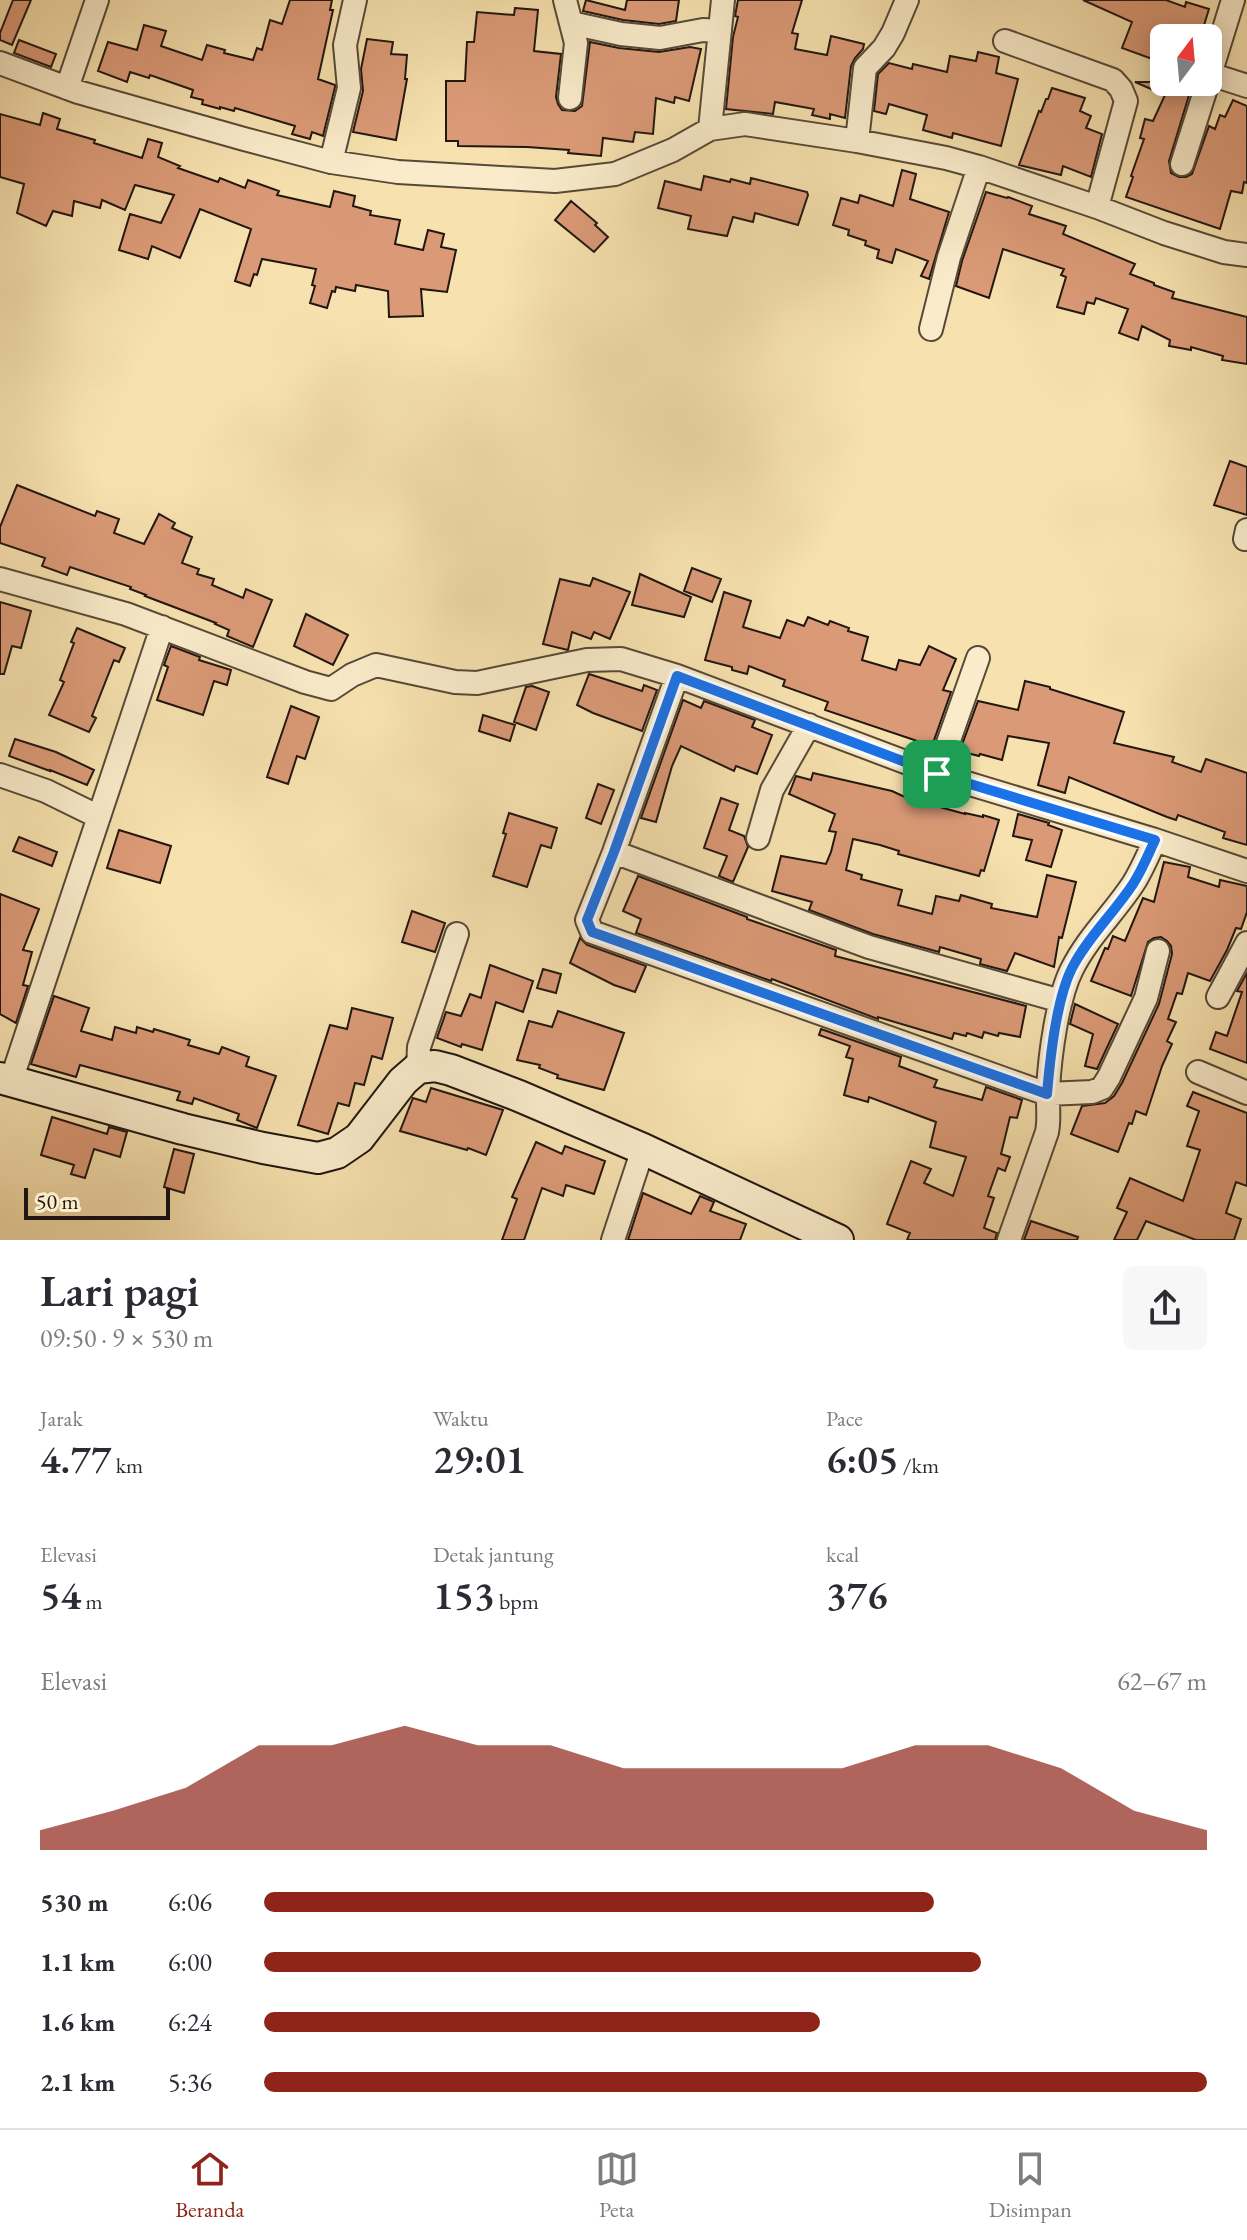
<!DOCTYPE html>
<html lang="id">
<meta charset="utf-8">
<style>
:root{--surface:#fff;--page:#f7f7f7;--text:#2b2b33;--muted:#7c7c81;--line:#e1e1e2;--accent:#8f2418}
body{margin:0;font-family:"EB Garamond",serif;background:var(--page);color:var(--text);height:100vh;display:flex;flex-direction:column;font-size:30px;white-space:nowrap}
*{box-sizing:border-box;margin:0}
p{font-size:26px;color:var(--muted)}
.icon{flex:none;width:44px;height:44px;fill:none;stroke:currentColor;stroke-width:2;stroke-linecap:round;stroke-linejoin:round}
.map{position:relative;height:1240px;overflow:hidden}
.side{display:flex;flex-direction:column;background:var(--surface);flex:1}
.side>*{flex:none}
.needle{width:52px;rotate:16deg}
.fabs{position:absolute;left:1150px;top:24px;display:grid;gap:16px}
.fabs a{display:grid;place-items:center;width:72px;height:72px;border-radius:12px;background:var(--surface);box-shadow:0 4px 20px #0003;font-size:40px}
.scale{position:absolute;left:24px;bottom:20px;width:146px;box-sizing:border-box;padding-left:8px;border:4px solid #211610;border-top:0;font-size:22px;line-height:28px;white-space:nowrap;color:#211610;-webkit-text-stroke:6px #faeccb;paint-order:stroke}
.pin{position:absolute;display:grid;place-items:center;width:68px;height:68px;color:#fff;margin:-34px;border-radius:16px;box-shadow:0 4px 12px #0006}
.round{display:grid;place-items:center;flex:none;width:84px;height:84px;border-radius:12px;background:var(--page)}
.overview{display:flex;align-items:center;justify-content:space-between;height:136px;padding:0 40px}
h1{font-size:44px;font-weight:600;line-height:60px}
.stats{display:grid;grid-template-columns:repeat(3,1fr);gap:12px;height:136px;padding:8px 40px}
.stats div{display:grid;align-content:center}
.stats b{font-size:40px;font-weight:600}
.stats small{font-size:22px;font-weight:400}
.stats p{font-size:22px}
.chart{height:224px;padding:16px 40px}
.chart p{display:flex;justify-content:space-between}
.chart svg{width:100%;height:144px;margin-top:8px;fill:var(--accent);opacity:.7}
ul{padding:0 40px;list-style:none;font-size:26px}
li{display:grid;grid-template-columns:128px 96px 1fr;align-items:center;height:60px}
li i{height:20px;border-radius:10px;background:var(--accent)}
.tab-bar{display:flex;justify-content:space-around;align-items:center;height:112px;border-top:2px solid var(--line);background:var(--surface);font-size:22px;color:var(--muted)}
.tab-bar a{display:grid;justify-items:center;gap:4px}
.tab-bar .current{color:var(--accent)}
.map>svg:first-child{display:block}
.building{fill:#db9a77;stroke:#211610;stroke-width:2}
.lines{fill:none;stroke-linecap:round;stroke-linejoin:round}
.street-casing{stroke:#564938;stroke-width:26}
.secondary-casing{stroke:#211610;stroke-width:34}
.street{stroke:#faeccb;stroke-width:22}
.secondary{stroke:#faeccb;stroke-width:30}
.route-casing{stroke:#fff;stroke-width:16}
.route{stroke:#1a73e8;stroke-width:10}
</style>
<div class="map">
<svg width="1247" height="1240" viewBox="0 0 1247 1240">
<rect width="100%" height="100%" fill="#f7e2af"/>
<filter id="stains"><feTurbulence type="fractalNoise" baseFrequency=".0025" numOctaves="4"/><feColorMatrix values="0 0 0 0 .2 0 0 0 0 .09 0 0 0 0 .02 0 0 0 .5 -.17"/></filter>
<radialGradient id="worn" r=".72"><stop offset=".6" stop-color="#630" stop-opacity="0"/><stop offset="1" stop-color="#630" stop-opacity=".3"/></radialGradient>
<path class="building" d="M13,0H31L12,45L0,40V33Z
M290,0H332L330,10H333L318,79L335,85V87L323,136L312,132L310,139L292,134L295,126L235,108L234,111L220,107V109L202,104L203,100L191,97L193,90L150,75L149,78L130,72L127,82L98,71L108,42L137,50L144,25L166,31L161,46L202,60L207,45L225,50L224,53L253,60L257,48L262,50L270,20L282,24Z
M586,0L625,10L627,0H679L676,21L659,24L623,20L583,11Z
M738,0H802L792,33L798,34L795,49L827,55L831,36L864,44L863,49L855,58L851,66L845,118L830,114V119L812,115L814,109L775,102L773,114L726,109L733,37L738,17L735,16Z
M1083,0H1166L1185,7L1186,2L1209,9L1200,38H1172L1165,35L1155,60L1122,48L1132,22Z
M515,8L538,10L534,51L561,54L556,97L558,104L562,110L575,111L582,106L590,42L619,48L659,52L690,47L701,49L689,101L675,97L674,103L656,98L653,134L635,132L633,142L603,138L601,156L568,153L569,150L527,147L458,146V141H446V81H465L467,42H474L477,12L514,15Z
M367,39L393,42L391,54L407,55L405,79H407L396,140L353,132L363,91L361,69Z
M19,40L56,54L51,67L14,53Z
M978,52L999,57L996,73L1018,79L1001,146L953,133L952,138L923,130L927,115L889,104L886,114L874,111L878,74L889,63L912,69L913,64L947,72L950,56L976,61Z
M1135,82H1193L1169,161L1171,173L1179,177H1186L1192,174L1209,126L1215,129L1220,115L1225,117L1233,100L1247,106V183L1244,182L1242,193L1231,191L1220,229L1126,197L1133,177L1131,176L1144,139L1140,138L1145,119L1153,121L1165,95Z
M1052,88L1085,98L1080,111L1091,116L1086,128L1102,134L1091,177L1063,166L1061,175L1019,165L1039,111L1041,112L1046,99H1048Z
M43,113L60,119L57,129L95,140L94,143L142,158L148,139L162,143L158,157L180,166L178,168L218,182L220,178L245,188L248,180L279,191L277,195L330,207L334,191L355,196L353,206L371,211L370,215L400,220L395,244L423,250L428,230L444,234L441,247L456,250L447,292L421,289L423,316L389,317L388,291L356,285L355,291L336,287L335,292L332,291L327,308L310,303L315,286L312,285L316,269L262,259L257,275L254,274L250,286L235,281L251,229L200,209L180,258L152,246L148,259L119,250L130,214L161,223L174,195L135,185L125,210L102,200L100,208L74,201L72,216L53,211L46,226L17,213L24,184L0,177V114L40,125Z
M902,170L916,174L910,199L949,212L929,279L921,276L928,261L896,249L892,263L877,258L879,250L865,245L866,241L848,235L849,230L833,225L841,198L858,203L860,195L893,206Z
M704,176L730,182L731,179L750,184L751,178L807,192L808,195L798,225L755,213L753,222L733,217L727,236L688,229L691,216L658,208L665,181L701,190Z
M986,192L1007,198L1008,197L1032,206L1029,214L1066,226L1063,234L1135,264L1130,274L1154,283V285L1174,292L1172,298L1247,317V364L1222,360L1223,356L1191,347V350L1169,346L1170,340L1142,326L1138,340L1119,333L1128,309L1096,298L1094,304L1087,302L1084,314L1057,307L1066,277L1061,275L1064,269L1003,249L989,298L956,286L962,261Z
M571,201L597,223L595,225L608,237L594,252L555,220Z
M1230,461L1247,467V515L1214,505Z
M17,485L95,516L97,511L119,519L114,533L144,544L159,514L175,523L172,528L192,537L182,563L199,569L197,574L214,579L212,585L243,598L246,589L272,600L253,647L227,636L229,630L215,624L216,623L145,596L146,595L130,589L131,587L70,567L67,575L42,566L45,558L0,543V527Z
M692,568L721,579L712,602L684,591Z
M640,574L691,597L684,617L632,605Z
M593,578L630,592L610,639L594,632L591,639L572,632L568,650L543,644L560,579L590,586Z
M724,592L751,601L743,627L780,638L787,620L804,626L808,617L828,625L830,621L849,628L848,631L868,637L862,660L896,670L899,660L920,665L929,646L956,659L943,690L951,692L932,746L825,710L828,702L783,686L785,680L749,666L747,674L732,670V667L705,660Z
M0,602L31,611L21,648L12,646L4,674H0Z
M306,614L348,635L333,665L294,646Z
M77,628L125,648L119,662L114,660L92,716L96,718L89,732L49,715L64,682L60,680L74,643L71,642Z
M171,646L200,657L199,660L231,670L227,685L214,681L203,715L157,700L168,667L164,665Z
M589,674L642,691L644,685L657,690L642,731L593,713L577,705Z
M1025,681L1050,687V689L1124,712L1114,743L1174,757L1172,762L1201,772L1206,759L1247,773V845L1223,838L1225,832L1178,815L1176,820L1167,817L1069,777L1065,793L1038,785L1049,743L1008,736L1002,760L980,754L979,756L967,753V755L959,753L978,701L1018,710Z
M532,686L549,692L536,730L514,722L526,687Z
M683,700L701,708L704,701L755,720L752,727L772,735L757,774L736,766L734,771L681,746L672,766L656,822L641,818Z
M291,706L319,717L305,759L297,756L288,784L267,777Z
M483,715L515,725L510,741L479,731Z
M15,739L56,752L94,770L87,785L50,770V771L9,756Z
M813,773L892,791L907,798L965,814V813L983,817V815L999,820L984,871L981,870L979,876L898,854L899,851L880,845L853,839L846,870L862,875L861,879L902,890L898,905L932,914L936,896L959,901L961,895L992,904L991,908L1037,917L1047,875L1076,882L1062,938L1059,937L1054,967L1015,953L1007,971L980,964L981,959L940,947L939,952L873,934L809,910L812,902L772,891L781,856L826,864L831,852L836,832L829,831L835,814L789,794L796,776L811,780Z
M598,784L614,790L601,824L586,818Z
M721,798L738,804L729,830L744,836L748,847L733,882L719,876L727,856L704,848Z
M509,813L557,828L551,848L541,845L527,887L493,876L506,834L503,833Z
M1018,814L1049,823L1048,825L1062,830L1051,867L1026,860L1032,840L1013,836Z
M119,830L171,846L160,883L107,868Z
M19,837L57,852L52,866L13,851Z
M1164,862L1190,867L1188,877L1219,887L1220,880L1247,886V912L1241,929L1236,928L1227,950L1210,981L1188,973L1182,994L1177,993L1168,1019L1176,1022L1167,1041L1172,1044L1162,1066L1146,1115L1136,1111L1132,1124L1129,1123L1118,1152L1071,1134L1082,1106L1105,1103L1114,1096L1122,1083L1159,1004L1172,954L1171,946L1167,941L1161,937L1154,938L1148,942L1131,996L1091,981L1105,948L1108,949L1113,936L1125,941L1143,898L1154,902Z
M638,876L747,917V919L836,950L835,956L1026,1006L1020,1037L999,1033L998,1036L984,1032L982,1038L967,1033L966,1036L954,1033L952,1039L878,1017V1019L772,979L771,981L636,933L641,919L623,911Z
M0,894L39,909L23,950L32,952L23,985L28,986L16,1023L0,1014Z
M412,911L445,923L435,952L402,942Z
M580,938L587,945L646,966L635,992L614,985L570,963Z
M490,965L533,981L523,1012L496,1002L482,1050L462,1044L461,1047L437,1038L446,1012L461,1016L470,994L481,998Z
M543,969L561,974L556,993L537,988Z
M1247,973V1063L1210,1049L1216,1032L1227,1036L1242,992L1237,991Z
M54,996L89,1008L81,1031L112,1040L115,1027L136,1033L137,1027L153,1032L154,1029L190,1040L188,1045L219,1054L222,1047L249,1057L246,1066L276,1076L257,1128L237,1120L239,1114L194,1098L192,1104L177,1100L180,1092L80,1065L76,1077L31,1064Z
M1075,1004L1118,1024L1097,1069L1085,1066L1093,1034L1070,1024Z
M352,1008L393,1018L382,1059L372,1056L364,1085L355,1083L349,1106L338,1103L328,1134L298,1125L330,1025L347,1029Z
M558,1011L624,1033L604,1090L557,1078L558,1075L539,1068L540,1065L517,1060L529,1021L552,1027Z
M821,1029L901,1057L899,1066L937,1080L934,1087L982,1100L986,1087L1022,1100L1017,1118L1010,1117L1001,1154L1010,1157L1005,1171L998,1168L988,1196L994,1198L984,1228L997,1233L995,1240H907L910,1233L887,1224L911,1161L931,1169L924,1183L953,1196L966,1157L930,1147L936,1122L869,1097L868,1102L844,1095L853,1059L846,1057L850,1046L819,1035Z
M431,1088L503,1110L486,1155L468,1148L467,1150L400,1131L413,1098L426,1102Z
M1193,1092L1247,1113V1186L1236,1182L1226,1213L1241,1219L1234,1240H1196L1146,1221L1137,1240H1114L1127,1212L1117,1208L1130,1178L1183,1201L1200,1150L1187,1146L1199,1111L1187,1106Z
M52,1117L107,1134L109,1127L127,1132L120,1157L94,1149L85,1178L71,1174L74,1165L41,1155Z
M536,1142L562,1154L565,1146L605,1161L594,1194L566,1185L563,1196L542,1188L524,1240H502L517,1199L512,1197Z
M174,1149L194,1154L184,1193L164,1187Z
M643,1193L691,1214L700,1196L714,1202L710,1211L746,1224L740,1240H628Z
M1031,1221L1078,1237L1077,1240H1024Z"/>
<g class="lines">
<defs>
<path id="street" d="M565,0L576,43L570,98
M571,23L621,34L660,38L703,30L720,31
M1005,41L1113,80L1121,89L1126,101L1097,207
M0,63L78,92L244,139L331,162L398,172L555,181L615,174L673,150L710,129L745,124L857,141L946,158L979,167L1097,207L1164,233L1224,252L1247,255
M1210,74L1247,86
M1208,81L1233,0
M67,88L97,0
M710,129L723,0
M857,141L865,68L884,48L893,33L907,0
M331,162L349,88L345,45L355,0
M1182,164L1208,82
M931,329L949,257L979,167
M1245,539L1247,530
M0,579L126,614L305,682L331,689L352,675L376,665L455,682L477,683L587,660L621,659L677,676L937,774L1155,840L1247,871
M677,676L614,852L587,920L592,932L1047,1094L1092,1092L1102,1088L1109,1077L1146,998L1158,951
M937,774L978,658
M0,775L46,791L99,817
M758,838L772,790L809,725
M614,852L869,947L1061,1001
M1218,997L1247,943
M418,1068L419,1047L457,934
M1198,1072L1247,1093
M11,1081L162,627
M613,1240L643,1149
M1009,1240L1047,1132C1050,1117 1047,1104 1048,1089C1050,1055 1057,999 1072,969C1088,937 1114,913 1133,884C1142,870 1148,855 1155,840"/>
<path id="secondary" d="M0,1078L183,1129L263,1148L318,1158L337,1153L359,1138L403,1081L418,1068L435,1066L451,1070L519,1096L643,1149L838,1240"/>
</defs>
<use href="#street" class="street-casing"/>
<use href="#secondary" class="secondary-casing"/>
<use href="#street" class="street"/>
<use href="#secondary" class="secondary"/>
</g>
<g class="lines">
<defs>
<path id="route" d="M677,676L937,774L1155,840C1148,855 1142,870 1133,884C1114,913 1088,937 1072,968C1056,1000 1050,1058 1047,1094L592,932L587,920L614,852Z"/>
</defs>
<use href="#route" class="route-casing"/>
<use href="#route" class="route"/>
</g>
<rect width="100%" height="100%" filter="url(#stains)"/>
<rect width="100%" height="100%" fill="url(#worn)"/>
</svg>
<div class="fabs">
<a><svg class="needle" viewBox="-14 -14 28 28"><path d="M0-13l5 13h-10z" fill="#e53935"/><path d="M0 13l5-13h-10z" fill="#7c7c81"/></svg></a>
</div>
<div class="scale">50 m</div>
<div class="pin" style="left:937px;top:774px;background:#1e9e55"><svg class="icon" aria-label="arrive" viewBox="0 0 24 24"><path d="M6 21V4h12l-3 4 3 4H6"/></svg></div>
</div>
<section class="side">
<div class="overview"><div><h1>Lari pagi</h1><p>09:50 · 9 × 530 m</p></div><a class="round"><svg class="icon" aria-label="share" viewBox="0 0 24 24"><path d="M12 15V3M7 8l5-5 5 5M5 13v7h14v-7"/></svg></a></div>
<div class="stats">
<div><p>Jarak</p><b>4.77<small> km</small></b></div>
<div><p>Waktu</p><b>29:01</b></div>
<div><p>Pace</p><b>6:05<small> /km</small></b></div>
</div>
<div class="stats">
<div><p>Elevasi</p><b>54<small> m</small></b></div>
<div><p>Detak jantung</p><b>153<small> bpm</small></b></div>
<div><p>kcal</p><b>376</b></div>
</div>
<div class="chart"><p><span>Elevasi</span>62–67 m</p>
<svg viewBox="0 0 160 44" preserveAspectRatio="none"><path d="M0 44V38L10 32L20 25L30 12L40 12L50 6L60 12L70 12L80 19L90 19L100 19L110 19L120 12L130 12L140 19L150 32L160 38V44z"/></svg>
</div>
<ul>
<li><b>530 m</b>6:06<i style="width:71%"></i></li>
<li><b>1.1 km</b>6:00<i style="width:76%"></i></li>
<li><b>1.6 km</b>6:24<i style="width:59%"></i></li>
<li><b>2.1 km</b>5:36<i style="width:100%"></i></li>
</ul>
</section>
<nav class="tab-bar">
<a class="current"><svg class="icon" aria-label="home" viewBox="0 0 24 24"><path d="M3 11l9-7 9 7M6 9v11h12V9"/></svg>Beranda</a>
<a><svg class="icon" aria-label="map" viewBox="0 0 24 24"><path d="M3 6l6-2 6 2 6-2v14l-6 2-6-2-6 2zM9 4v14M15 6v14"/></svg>Peta</a>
<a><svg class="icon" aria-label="saved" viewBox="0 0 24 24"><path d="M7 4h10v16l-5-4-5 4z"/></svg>Disimpan</a>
</nav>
